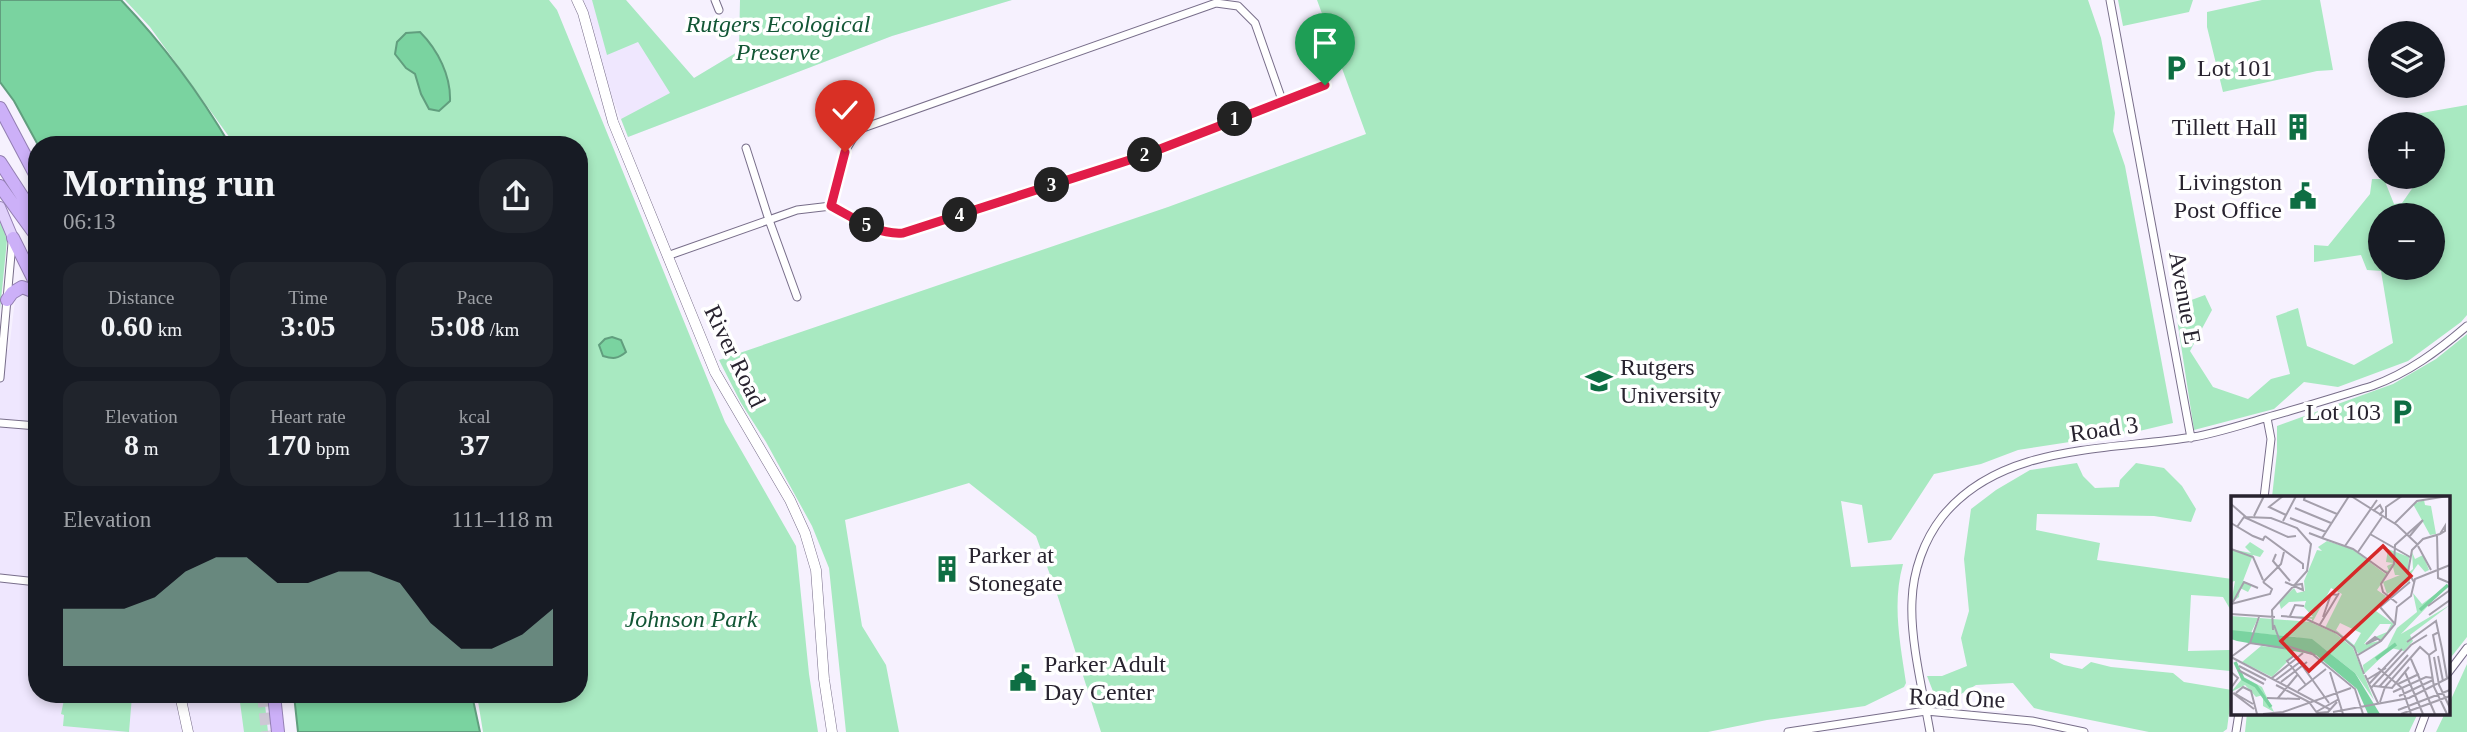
<!DOCTYPE html>
<meta charset="utf-8">
<style>
:root{--surface:#171b24;--page:#20242c;--text:#f1f3f6;--muted:#9ea1a6;--accent:#8bb7a5}
body{margin:0;font-family:"Times New Roman",serif;background:var(--page);color:var(--text);height:100vh;display:flex;flex-direction:column;font-size:26px;white-space:nowrap}
*{box-sizing:border-box;margin:0}
p{font-size:23px;color:var(--muted)}
.icon{flex:none;width:38px;height:38px;fill:none;stroke:currentColor;stroke-width:2;stroke-linecap:round;stroke-linejoin:round}
.map{position:relative;flex:1;overflow:hidden}
.drawer{position:absolute;left:28px;top:136px;width:560px;height:567px;display:flex;flex-direction:column;background:var(--surface);border-radius:28px;box-shadow:0 4px 10px #0003}
.drawer>*{flex:none}
.tools{position:absolute;left:2368px;top:21px;display:grid;gap:14px}
.tools a{display:grid;place-items:center;width:77px;height:77px;border-radius:50%;background:var(--surface);box-shadow:0 4px 10px #0003;font-size:35px}
.pin{position:absolute;display:grid;place-items:center;width:60px;height:60px;color:#fff;margin:-72px -30px;border-radius:50% 50% 50% 0;rotate:-45deg;box-shadow:0 0 7px #0007}
.pin .icon{rotate:45deg}
.km{position:absolute;width:35px;height:35px;margin:-18px;border-radius:50%;background:#222;color:#fff;font-size:19px;line-height:35px;text-align:center}
.round{display:grid;place-items:center;flex:none;width:74px;height:74px;border-radius:28px;background:var(--page)}
.summary{display:flex;align-items:center;justify-content:space-between;height:119px;padding:0 35px}
h1{font-size:38px;font-weight:700;line-height:52px}
.stats{display:grid;grid-template-columns:repeat(3,1fr);gap:10px;height:119px;padding:7px 35px}
.stats div{display:grid;align-content:center;border-radius:18px;background:var(--page);text-align:center}
.stats b{font-size:30px;font-weight:700}
.stats small{font-size:19px;font-weight:400}
.stats p{font-size:19px}
.chart{height:196px;padding:14px 35px}
.chart p{display:flex;justify-content:space-between}
.chart svg{width:100%;height:126px;margin-top:7px;fill:var(--accent);opacity:.7}
.map>svg:first-child{display:block}
.built{fill:#efe7fe}
.green{fill:#a8e9c1;fill-rule:evenodd}
.water{fill:#7ad3a0;stroke:#619e7e;stroke-width:2}
.lines{fill:none;stroke-linecap:round;stroke-linejoin:round}
.highway-tunnel{stroke:#cdc8d5;stroke-width:12;stroke-dasharray:12 6;stroke-linecap:butt}
.street-casing{stroke:#786e8a;stroke-width:9}
.secondary-casing{stroke:#786e8a;stroke-width:11}
.primary-casing{stroke:#937fb2;stroke-width:12}
.highway-casing{stroke:#937fb2;stroke-width:14}
.street{stroke:#fff;stroke-width:7}
.secondary{stroke:#fff;stroke-width:10}
.primary{stroke:#e0d0fb;stroke-width:10}
.highway{stroke:#ccb0f8;stroke-width:12}
.route-casing{stroke:#fff;stroke-width:14}
.route{stroke:#e11d48;stroke-width:9}
.labels{text-anchor:middle;dominant-baseline:central;stroke-width:7;stroke-linejoin:round;paint-order:stroke}
.park-label{font-size:24px;font-style:italic;fill:#125635;stroke:#fff}
.poi-label{font-size:24px;fill:#28232f;stroke:#fff;text-anchor:start}
.street-label{font-size:24px;fill:#28232f;stroke:#fff}
.inset-river{fill:none;stroke:#7ad3a0;stroke-width:3.5}
.inset-road{fill:none;stroke:#a49fab;stroke-width:2}
.view{fill:#d62828;fill-opacity:0.15;stroke:#d62828;stroke-width:3.5}
.inset-edge{fill:none;stroke:#28232f;stroke-width:3.5}
</style>
<div class="map">
<svg width="2467" height="732" viewBox="0 0 2467 732">
<rect width="100%" height="100%" fill="#f6f1fe"/>
<path class="built" d="M583,0H626L694,78L739,51L740,0H1012L892,36L628,137L612,97Z
M16,292L37,296V695H272L276,732H0V349L9,350Z"/>
<path class="green" d="M125,0H549L557,10L725,422L796,546L809,674L818,732H483L477,695H579V145H235L150,27Z
M592,0H626L694,78L739,51L740,0H1012L892,36L628,137L621,119L670,93L638,42L607,55Z
M1317,0H2088L2101,38L2115,113L2113,131L2125,166L2173,423L2135,432L2018,450L1981,464L1934,474L1891,540L1868,543L1862,505L1841,501L1851,567L1903,564C1892,604 1900,642 1906,683L1904,687L1865,706L1767,720L1708,732H1101L1057,594L1036,536L969,483L845,520L862,626L886,665L899,732H846L829,568L812,526L766,442L741,403L719,360L1168,207L1366,134Z
M2118,0H2193L2189,12L2123,26Z
M2262,0H2320L2333,70L2317,71L2223,92L2207,27V12Z
M2467,105V315L2461,322L2408,361L2338,387L2304,382L2274,409L2194,430L2175,306L2205,295L2212,310L2190,351L2213,387L2248,399L2271,379L2290,374L2276,316L2298,308L2307,346L2354,365L2393,343L2381,271L2367,270L2361,255L2314,262V245L2328,246L2370,194L2372,179H2384L2394,204L2402,203L2416,183L2414,177H2432V124H2401L2399,117ZM2380,215H2432V268H2380Z
M0,217L7,240L0,310Z
M2467,334V637L2448,661V498L2272,497L2277,452V426L2393,384L2436,359Z
M2077,463L2083,476L2095,488L2119,487L2120,480L2136,463L2164,468L2182,486L2196,509L2191,522L2154,516L2037,514L2036,530L2100,543L2097,560L2232,579V608L2230,609L2223,597L2191,595L2188,651L2229,650L2232,651V665L2230,671L2050,653V658L2064,665L2082,669L2091,662L2111,667L2173,673L2184,682L2232,690L2227,729L2223,732H2149L2046,711L2034,708L2013,683L1976,685L1946,703L1936,699L1927,676H1942L1967,666L1961,638L1969,611L1964,559L1971,509L1996,490L2030,470Z
M2467,664V732H2436L2445,713H2448V706Z
M65,695L132,696L129,732L63,726L64,715L61,714Z
M239,695H264L268,732H244Z
M2247,713H2418L2409,732H2245Z"/>
<path class="water" d="M0,0H121C162,43 200,94 230,145H38L14,101L0,82Z
M420,32C438,50 451,76 450,101L439,111L429,109L421,94L415,74L406,68L395,54L397,42L406,33Z
M612,337L621,340L626,352C618,359 613,359 603,356L599,345L605,339Z
M294,695H472L480,732H298Z"/>
<g class="lines">
<path class="highway-tunnel" d="M263,695L267,732"/>
<defs>
<path id="street" d="M715,0L719,10
M2110,0L2191,438
M746,148L769,220L797,297
M831,206C838,179 840,146 863,128L1216,3L1238,6L1255,23L1282,100
M667,256L797,210L831,206L880,230L892,234L912,231L1142,156L1325,85
M0,378L12,243
M0,423L37,426
M2264,498L2271,439L2267,418
M0,578L37,582
M2448,673L2467,648
M1788,732L1926,711L2032,721L2084,732
M1930,732C1923,692 1910,640 1912,601C1913,571 1924,540 1942,517C2001,443 2108,451 2193,437C2217,433 2241,425 2265,418C2301,408 2336,397 2372,386C2408,373 2438,351 2467,326
M2236,732L2239,713
M2419,732L2426,713"/>
<path id="secondary" d="M577,0L583,13L613,122L715,372L790,500L805,533L816,570L824,679L832,732
M180,695L188,732"/>
<path id="primary" d="M0,207L13,238"/>
<path id="highway" d="M0,108L37,178
M0,162L37,219
M0,186L37,237
M13,238L37,286
M7,300L12,293L22,287L37,293
M274,695L278,732"/>
</defs>
<use href="#street" class="street-casing"/>
<use href="#secondary" class="secondary-casing"/>
<use href="#primary" class="primary-casing"/>
<use href="#highway" class="highway-casing"/>
<use href="#street" class="street"/>
<use href="#secondary" class="secondary"/>
<use href="#primary" class="primary"/>
<use href="#highway" class="highway"/>
</g>
<g class="lines">
<defs>
<path id="route" d="M845,152L831,206C854,218 877,235 903,233L1142,156L1325,85"/>
</defs>
<use href="#route" class="route-casing"/>
<use href="#route" class="route"/>
</g>
<defs>
<symbol id="parking-bare" viewBox="-9 -9 18 18"><path d="M-3.5-5.5H1a3.5 3.5 0 0 1 0 7H-1V5.5H-3.5ZM-1-3.4V-.6H.8a1.4 1.4 0 0 0 0-2.8Z" fill="#0e6e43" stroke="#fff" stroke-width="2.5" paint-order="stroke"/></symbol>
<symbol id="building-bare" viewBox="-9 -9 18 18"><path d="M-4-6H4V6H1V3H-1V6H-4ZM-2.5-4.3h1.7v1.8h-1.7ZM.8-4.3h1.7v1.8H.8ZM-2.5-1h1.7V.8h-1.7ZM.8-1h1.7V.8H.8Z" fill="#0e6e43" stroke="#fff" stroke-width="2.5" paint-order="stroke"/></symbol>
<symbol id="civic-bare" viewBox="-9 -9 18 18"><path d="M-.6-6.5H3V-4.5H.6V-3L4-1V1h2V6H-6V1h2V-1L-.6-3ZM-1.2 2.5V6h2.4V2.5Z" fill="#0e6e43" stroke="#fff" stroke-width="2.5" paint-order="stroke"/></symbol>
<symbol id="university-bare" viewBox="-9 -9 18 18"><path d="M0-5L7-2L0 1L-7-2ZM-4 1L0 2.5L4 1V4Q0 6-4 4Z" fill="#0e6e43" stroke="#fff" stroke-width="2.5" paint-order="stroke"/></symbol>
</defs>
<g fill-rule="evenodd">
<use href="#parking-bare" x="2157" y="49" width="38" height="38"/>
<use href="#building-bare" x="2279" y="108" width="38" height="38"/>
<use href="#civic-bare" x="2284" y="177" width="38" height="38"/>
<use href="#university-bare" x="1580" y="362" width="38" height="38"/>
<use href="#parking-bare" x="2383" y="393" width="38" height="38"/>
<use href="#building-bare" x="928" y="550" width="38" height="38"/>
<use href="#civic-bare" x="1004" y="659" width="38" height="38"/>
</g>
<g class="labels">
<g class="park-label">
<text x="778" y="24">Rutgers Ecological<tspan x="778" dy="28">Preserve</tspan></text>
<text x="691" y="619">Johnson Park</text>
</g>
<g class="poi-label">
<text x="2197" y="68">Lot 101</text>
<text x="2277" y="127" text-anchor="end">Tillett Hall</text>
<text x="2282" y="182" text-anchor="end">Livingston<tspan x="2282" dy="28">Post Office</tspan></text>
<text x="1620" y="367">Rutgers<tspan x="1620" dy="28">University</tspan></text>
<text x="2381" y="412" text-anchor="end">Lot 103</text>
<text x="968" y="555">Parker at<tspan x="968" dy="28">Stonegate</tspan></text>
<text x="1044" y="664">Parker Adult<tspan x="1044" dy="28">Day Center</tspan></text>
</g>
<g class="street-label">
<text transform="translate(2185 298) rotate(80)">Avenue E</text>
<text transform="translate(735 356) rotate(64)">River Road</text>
<text transform="translate(2104 429) rotate(-8)">Road 3</text>
<text transform="translate(1957 698) rotate(2)">Road One</text>
</g>
</g>
<g transform="translate(2231 496)">
<rect width="219" height="219" fill="#f6f1fe"/>
<path d="M193,4L194,9L200,10L205,38L199,39L182,8ZM96,45L121,53L156,79L146,94L155,100L145,115L163,128L150,144L144,141L156,136L160,128H149L133,148L149,145L128,158L106,136L94,132L111,98L100,92L81,127L104,137L122,152L143,204L124,177L91,151L65,141L22,137L29,122L81,126V123L65,120L82,121L73,111L75,105L58,106L50,113L48,106L63,92L66,97L74,95L73,85L86,54L91,55L87,51ZM109,127L130,137L123,149L105,134ZM19,46L33,55L29,61L22,59L12,85L21,89L17,96L9,92L8,101L0,107L4,85L0,86V53L20,57L14,51ZM157,53L178,61L177,77L182,73L181,56L184,63L192,59L198,74L194,76L187,68L180,78L182,83L177,77L179,85L156,98L152,86L169,79H164L162,71L157,78L152,74L158,75L156,70L162,67L155,66ZM217,89L170,138L219,109L179,139L182,145L173,155L160,152L133,178L132,169L156,152L166,132L186,116L182,97L191,108ZM0,120L27,122L20,137H7L0,134ZM30,150L58,153L63,159L41,181L11,166ZM4,164L9,179L31,191L43,216L32,210V199L25,201L14,189L0,196L10,184Z" fill="#a8e9c1" fill-rule="evenodd"/>
<path d="M0,134L81,143L124,177L149,218H137L126,193L85,159L6,145L0,143Z" fill="#7ad3a0"/>
<path class="inset-river" d="M189,114L217,89M145,163L165,148M4,166L12,183L25,190L40,211"/>
<path class="inset-road" d="M52,0L38,11L55,19M74,0L73,4L106,18M120,0L166,29L186,48M0,8L15,21L40,22L66,32L80,48L76,75L41,114L42,134M64,12L100,27M142,15L149,9L152,15L148,19M23,20L33,0M59,22L95,36M155,23V11L171,0M52,25L65,0M0,27L22,40L32,44L34,40M163,28L186,5L217,0M6,31L13,21L57,41L65,40M78,37L91,42L118,0M139,38L179,61M206,39L207,82L219,87M34,40L72,68V73M178,41L192,24M91,42L122,53L157,78M114,50L146,4M187,50L200,74M0,53L22,61L32,84M127,56L151,21M45,58L42,65L59,85M32,86L50,68L53,56M54,86L72,94L71,88L64,89M183,86L177,76L181,54L192,43L209,38L214,35V30L209,38M2,106L13,86L27,92M166,107L152,96L150,88L163,68L164,49L192,24M0,108L39,98L41,93L32,86M197,110L219,94M0,118L44,121M198,119L219,104M50,120L73,122L106,137L123,151L133,178M59,120L64,109L73,110M92,121L100,98L107,99M164,128L149,111L179,86M43,129L50,148L84,159M88,130L108,97M146,143L135,148L144,141L150,145M176,146L205,125L211,153M19,147L28,121M211,153L216,182M60,154L98,207M79,156L124,193L132,218M64,159L56,165L75,189M127,159L150,145L164,128L166,111L180,100L184,83L219,69M198,159L205,154L202,139L208,136M207,160L212,185M0,161L100,214M0,161L19,147L53,152M203,161L208,189L219,212M180,163L204,218M8,170L35,184M147,172L171,192L180,218M7,174L33,188M0,176L7,182L0,192M99,176L112,218M174,176L192,218M134,179L147,207M41,182L72,157M137,183L155,172M45,184L69,166M50,186L76,166M138,188L171,153M167,188L188,178M45,189L78,206L86,217M143,190L161,192L178,171M148,191L177,159M140,192L180,149L196,139M67,195L95,173M162,196L195,181L202,182M2,197L23,213M3,197L22,208M5,197L12,191L20,195L26,218M168,200L202,184M36,202L69,203M47,202L67,178M149,206L154,191L189,151L198,159L203,191L216,218M167,214L219,194M85,216L108,203M102,216L178,202L219,181M86,217L97,216L106,206M32,218L52,216L120,192M170,218L219,200"/>
<path class="view" d="M152,50L180,80L78,175L50,145Z"/>
<rect width="219" height="219" class="inset-edge"/>
</g>
</svg>
<div class="tools">
<a><svg class="icon" aria-label="layers" viewBox="0 0 24 24"><path d="M12 4l9 5-9 5-9-5zM3 14l9 5 9-5"/></svg></a>
<a>+</a>
<a>−</a>
</div>
<div class="pin" style="left:1325px;top:85px;background:#1e9e55"><svg class="icon" aria-label="arrive" viewBox="0 0 24 24"><path d="M6 21V4h12l-3 4 3 4H6"/></svg></div>
<div class="pin" style="left:845px;top:152px;background:#d93025"><svg class="icon" aria-label="check" viewBox="0 0 24 24"><path d="M5 12l5 5 9-10"/></svg></div>
<b class="km" style="left:1235px;top:119px">1</b>
<b class="km" style="left:1145px;top:155px">2</b>
<b class="km" style="left:1052px;top:185px">3</b>
<b class="km" style="left:960px;top:215px">4</b>
<b class="km" style="left:867px;top:225px">5</b>
<section class="drawer">
<div class="summary"><div><h1>Morning run</h1><p>06:13</p></div><a class="round"><svg class="icon" aria-label="share" viewBox="0 0 24 24"><path d="M12 15V3M7 8l5-5 5 5M5 13v7h14v-7"/></svg></a></div>
<div class="stats">
<div><p>Distance</p><b>0.60<small> km</small></b></div>
<div><p>Time</p><b>3:05</b></div>
<div><p>Pace</p><b>5:08<small> /km</small></b></div>
</div>
<div class="stats">
<div><p>Elevation</p><b>8<small> m</small></b></div>
<div><p>Heart rate</p><b>170<small> bpm</small></b></div>
<div><p>kcal</p><b>37</b></div>
</div>
<div class="chart"><p><span>Elevation</span>111–118 m</p>
<svg viewBox="0 0 160 44" preserveAspectRatio="none"><path d="M0 44V24L10 24L20 24L30 20L40 11L50 6L60 6L70 15L80 15L90 11L100 11L110 15L120 29L130 38L140 38L150 33L160 24V44z"/></svg>
</div>
</section>
</div>
